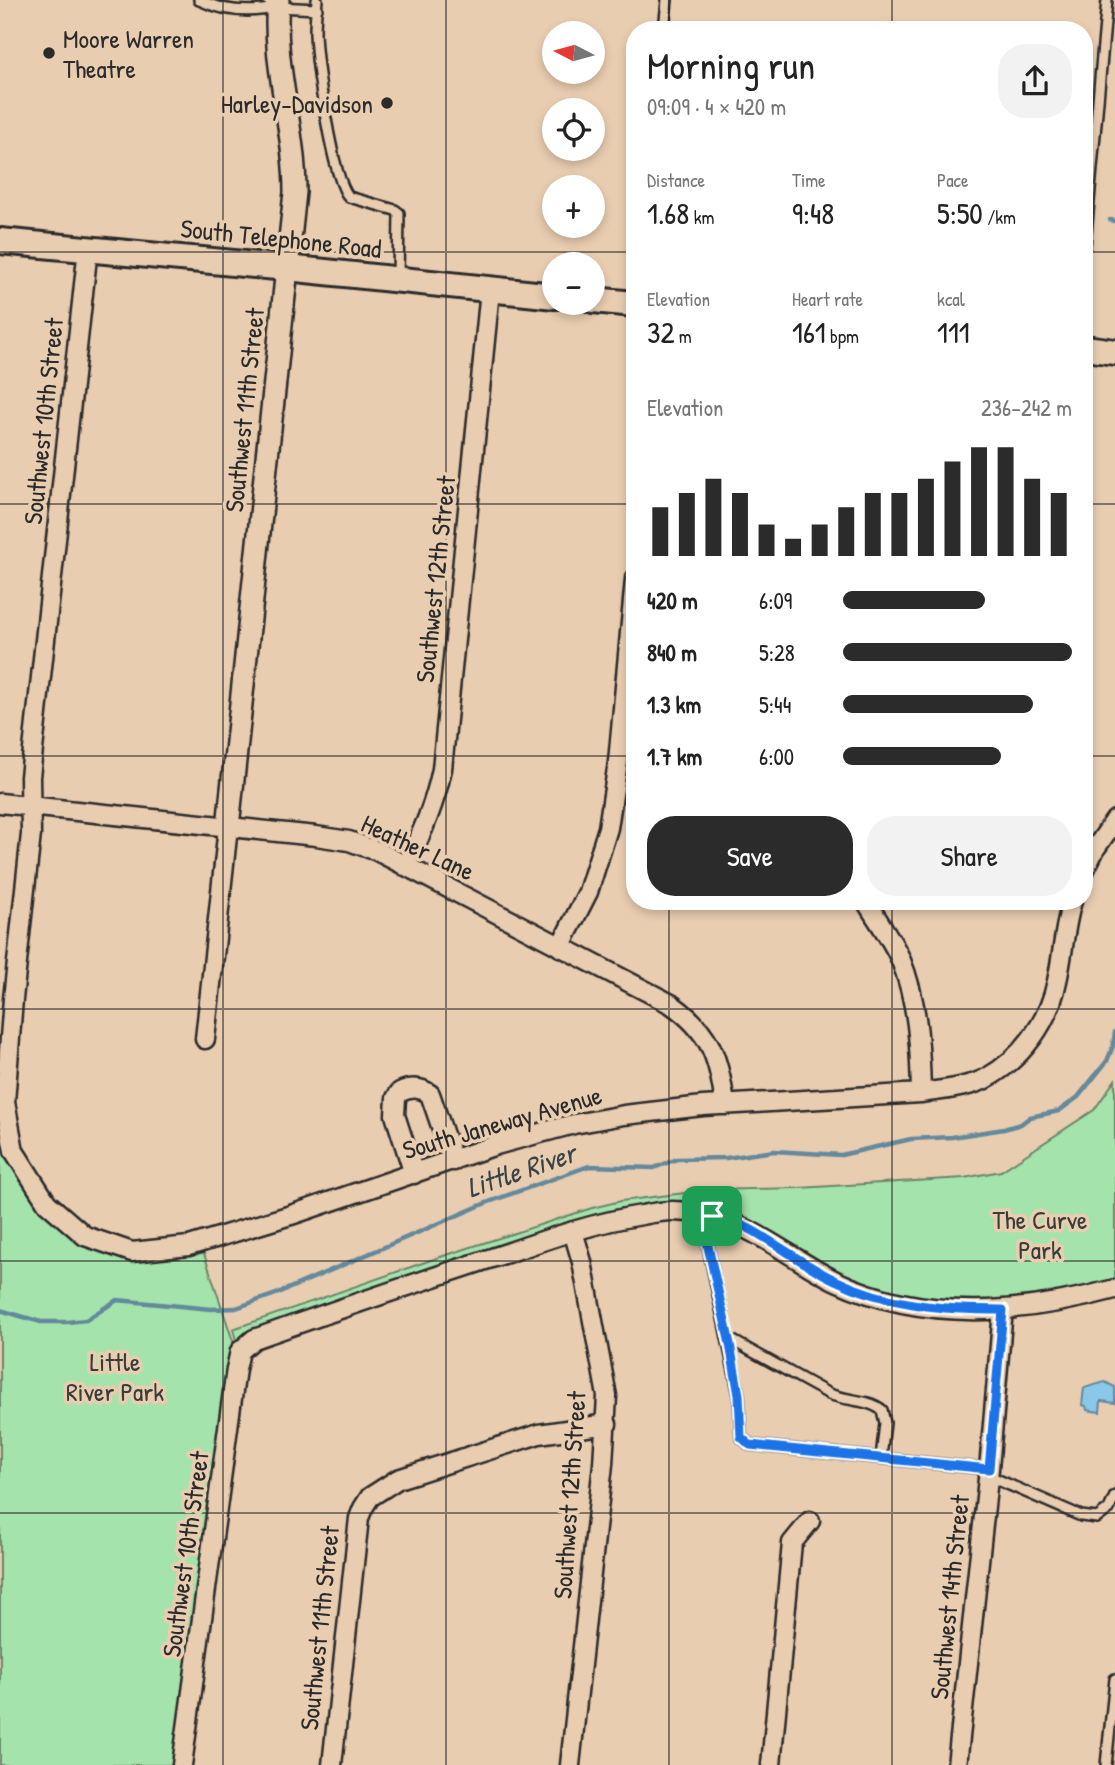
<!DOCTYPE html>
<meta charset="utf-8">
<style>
:root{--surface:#fff;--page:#f2f2f2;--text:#222;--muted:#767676;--accent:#2b2b2b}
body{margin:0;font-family:"Patrick Hand",sans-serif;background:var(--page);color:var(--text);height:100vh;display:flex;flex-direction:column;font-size:26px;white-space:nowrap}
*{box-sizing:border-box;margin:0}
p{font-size:23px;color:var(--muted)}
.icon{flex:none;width:38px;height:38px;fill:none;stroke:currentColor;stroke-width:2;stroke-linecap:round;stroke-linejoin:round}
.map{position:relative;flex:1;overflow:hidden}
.sheet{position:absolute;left:626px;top:21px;width:467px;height:889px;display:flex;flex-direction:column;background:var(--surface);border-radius:28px;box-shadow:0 4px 10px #0003}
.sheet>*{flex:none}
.needle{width:46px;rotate:276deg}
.controls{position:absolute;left:542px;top:21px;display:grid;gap:14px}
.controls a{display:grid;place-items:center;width:63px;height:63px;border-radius:50%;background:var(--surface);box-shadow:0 4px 10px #0003;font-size:35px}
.pin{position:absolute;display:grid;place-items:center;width:60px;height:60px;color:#fff;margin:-30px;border-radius:14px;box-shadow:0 4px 10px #0006}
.round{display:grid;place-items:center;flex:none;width:74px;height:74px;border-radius:28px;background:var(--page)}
.headline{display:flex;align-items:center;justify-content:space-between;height:119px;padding:0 21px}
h1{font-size:38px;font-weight:600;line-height:52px}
.metrics{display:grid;grid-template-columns:repeat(3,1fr);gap:10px;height:119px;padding:7px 21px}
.metrics div{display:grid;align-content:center}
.metrics b{font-size:30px;font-weight:600}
.metrics small{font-size:19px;font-weight:400}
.metrics p{font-size:19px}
.chart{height:196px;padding:14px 21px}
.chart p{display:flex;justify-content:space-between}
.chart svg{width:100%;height:126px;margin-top:7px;stroke:var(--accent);stroke-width:6}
.primary-button{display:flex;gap:14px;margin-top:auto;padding:14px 21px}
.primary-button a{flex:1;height:80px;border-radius:28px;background:var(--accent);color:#fff;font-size:28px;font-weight:600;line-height:80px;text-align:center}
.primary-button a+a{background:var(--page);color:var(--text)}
ul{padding:0 21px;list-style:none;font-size:23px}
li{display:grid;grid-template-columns:112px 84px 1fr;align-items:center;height:52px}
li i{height:18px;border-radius:9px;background:var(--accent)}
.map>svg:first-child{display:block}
.green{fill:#a4e3ab;stroke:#68876b;stroke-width:2}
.water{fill:#89c8e9;stroke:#63899d;stroke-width:2}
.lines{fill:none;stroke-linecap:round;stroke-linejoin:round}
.stream{stroke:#63899d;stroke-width:4.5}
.service-casing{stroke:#2b2b2b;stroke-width:14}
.minor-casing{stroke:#2b2b2b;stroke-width:23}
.tertiary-casing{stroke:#2b2b2b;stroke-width:26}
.secondary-casing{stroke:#2b2b2b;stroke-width:30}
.service{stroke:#e9cdb0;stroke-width:9}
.minor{stroke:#e9cdb0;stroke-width:18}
.tertiary{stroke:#e9cdb0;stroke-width:21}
.secondary{stroke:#e9cdb0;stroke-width:24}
.route-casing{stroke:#fff;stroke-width:14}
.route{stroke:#1a73e8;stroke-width:9}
.grid{fill:none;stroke:#2b2b2b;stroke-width:2;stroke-opacity:0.55}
.poi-dot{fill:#2b2b2b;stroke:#e9cdb0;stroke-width:2.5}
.labels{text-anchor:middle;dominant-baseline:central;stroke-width:7;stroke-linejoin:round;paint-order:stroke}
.poi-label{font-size:26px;fill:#2b2b2b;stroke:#e9cdb0;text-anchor:start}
.street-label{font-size:26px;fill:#2b2b2b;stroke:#e9cdb0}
.park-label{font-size:26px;fill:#373d38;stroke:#e9cdb0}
.water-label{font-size:28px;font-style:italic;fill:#394348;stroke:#e9cdb0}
</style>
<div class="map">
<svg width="1115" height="1765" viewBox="0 0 1115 1765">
<rect width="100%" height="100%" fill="#e9cdb0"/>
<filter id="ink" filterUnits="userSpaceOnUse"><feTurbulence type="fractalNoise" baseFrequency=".0143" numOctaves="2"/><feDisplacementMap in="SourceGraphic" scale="14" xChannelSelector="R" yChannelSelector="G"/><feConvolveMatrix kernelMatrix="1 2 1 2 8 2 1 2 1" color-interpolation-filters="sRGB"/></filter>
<g filter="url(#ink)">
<path class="green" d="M1115,1080V1292L1063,1306L896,1303L759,1239L702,1222L649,1219L604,1224L238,1348L233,1329L431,1260L592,1208L621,1201L709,1190L799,1188L964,1178L1001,1171L1094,1110Z
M0,1114L65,1232L130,1260L204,1254L234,1344L174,1765H0Z"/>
<path class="water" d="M1105,1382L1115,1387V1403L1101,1401L1100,1412L1087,1410L1086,1406L1082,1405L1084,1388Z"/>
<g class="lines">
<path class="stream" d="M1110,220L1115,221
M0,1310L41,1322H67L86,1320L117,1300L211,1309L236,1308L276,1294L486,1203L589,1166L654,1168L677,1159L726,1158L774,1151L841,1155L911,1139L952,1137L1004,1129L1021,1124L1030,1117L1059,1111L1078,1097L1107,1061L1113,1046L1115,1032"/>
<defs>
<path id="service" d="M199,0C225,12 250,14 278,7L267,0
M317,0C316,11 315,22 315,33C316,61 332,179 349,197L395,210L399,213L398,278
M278,7L317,9
M664,30L667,0
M1085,246L1107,0
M712,1216L707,1242L739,1395L741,1437L750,1445L989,1469
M728,1338L829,1394C846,1401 868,1399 882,1410L885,1423L881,1458
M989,1476L1081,1516L1097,1518L1109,1509L1115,1496
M1106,1765L1115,1679"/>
<path id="minor" d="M88,248L30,777L31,834L13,999L5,1102L14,1151L47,1203L85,1236L132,1252L189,1246L291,1215L496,1145L574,1124L624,1115L703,1106L921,1093C942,1090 966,1088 985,1079C1022,1059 1049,1022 1057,981C1063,955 1064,928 1072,901
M0,803L316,836L349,841L377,851L671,1004C711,1032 719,1058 725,1105
M405,866C422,835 435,803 442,769L490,290
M1085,869L1095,849L1115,820
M866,901C877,920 891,938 900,958C918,1001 920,1047 921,1093
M560,947L588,892L608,828L618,762L635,579
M205,1039L228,827
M414,1174L395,1115L396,1098L400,1092C411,1087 420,1087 430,1094L453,1161
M182,1765L236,1369L240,1351L254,1339C339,1309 424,1280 510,1252C553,1237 597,1222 642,1215C652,1213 663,1211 673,1211C743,1212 779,1253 836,1281C925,1323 1023,1314 1115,1289
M332,1765L359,1518L363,1508L370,1497L398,1479L539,1434L607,1424
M570,1765L603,1464L607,1396L582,1262L573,1231
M771,1765L792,1543L810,1521
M957,1765L989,1469L1003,1310"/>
<path id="tertiary" d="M228,827L295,192C295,127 272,65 278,0"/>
<path id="secondary" d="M0,241L287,268L555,296
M593,300L635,304
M1085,348L1115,352"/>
</defs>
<use href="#service" class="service-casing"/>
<use href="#minor" class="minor-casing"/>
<use href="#tertiary" class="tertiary-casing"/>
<use href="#secondary" class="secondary-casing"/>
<use href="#service" class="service"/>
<use href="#minor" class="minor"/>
<use href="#tertiary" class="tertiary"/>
<use href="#secondary" class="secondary"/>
</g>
</g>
<g class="lines" filter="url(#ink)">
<defs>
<path id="route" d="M712,1216C724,1220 737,1223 748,1228C778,1244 805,1266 835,1280C889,1306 944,1310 1003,1310L989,1469L750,1445L741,1437L739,1395L730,1344L707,1242Z"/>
</defs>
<use href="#route" class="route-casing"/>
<use href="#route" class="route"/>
</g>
<path class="grid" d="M223,0V1765M446,0V1765M669,0V30M892,0V30M0,252H635M1085,252H1115M0,504H635M1085,504H1115M0,756H635M1085,756H1115M669,901V1765M892,901V1765M0,1009H1115M0,1261H1115M0,1513H1115"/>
<g class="poi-dot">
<circle cx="49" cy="53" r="7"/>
<circle cx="387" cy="103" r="7"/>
</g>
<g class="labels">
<g class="poi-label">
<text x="63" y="38">Moore Warren<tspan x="63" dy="30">Theatre</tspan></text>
<text x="373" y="103" text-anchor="end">Harley-Davidson</text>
</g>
<g class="street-label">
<text transform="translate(281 238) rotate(6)">South Telephone Road</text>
<text transform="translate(244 410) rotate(-84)">Southwest 11th Street</text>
<text transform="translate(43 421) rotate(-84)">Southwest 10th Street</text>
<text transform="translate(435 579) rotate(-84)">Southwest 12th Street</text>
<text transform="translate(418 847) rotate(25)">Heather Lane</text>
<text transform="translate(502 1122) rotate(-16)">South Janeway Avenue</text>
<text transform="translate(569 1495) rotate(-86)">Southwest 12th Street</text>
<text transform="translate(185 1554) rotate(-82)">Southwest 10th Street</text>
<text transform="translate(949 1597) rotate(-84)">Southwest 14th Street</text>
<text transform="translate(319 1628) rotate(-84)">Southwest 11th Street</text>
</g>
<g class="park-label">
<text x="1040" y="1219">The Curve<tspan x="1040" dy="30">Park</tspan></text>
<text x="115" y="1361">Little<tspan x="115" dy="30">River Park</tspan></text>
</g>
<g class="water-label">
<text transform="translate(521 1170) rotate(-19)">Little River</text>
</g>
</g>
</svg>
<div class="controls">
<a><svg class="needle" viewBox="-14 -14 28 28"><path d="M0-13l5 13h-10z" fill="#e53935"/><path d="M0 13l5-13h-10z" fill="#767676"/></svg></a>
<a><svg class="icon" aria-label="locate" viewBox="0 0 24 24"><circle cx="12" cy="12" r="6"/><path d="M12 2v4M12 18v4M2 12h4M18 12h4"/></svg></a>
<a>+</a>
<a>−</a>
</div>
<div class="pin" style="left:712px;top:1216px;background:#1e9e55"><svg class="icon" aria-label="arrive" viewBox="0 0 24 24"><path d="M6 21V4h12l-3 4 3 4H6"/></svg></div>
<section class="sheet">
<div class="headline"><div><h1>Morning run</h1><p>09:09 · 4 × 420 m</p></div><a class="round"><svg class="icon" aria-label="share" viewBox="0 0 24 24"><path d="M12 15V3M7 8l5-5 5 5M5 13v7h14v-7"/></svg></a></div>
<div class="metrics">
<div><p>Distance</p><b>1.68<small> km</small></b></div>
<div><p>Time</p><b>9:48</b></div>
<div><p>Pace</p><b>5:50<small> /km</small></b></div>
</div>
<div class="metrics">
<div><p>Elevation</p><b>32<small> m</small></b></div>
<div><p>Heart rate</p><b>161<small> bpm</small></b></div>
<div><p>kcal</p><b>111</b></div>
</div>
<div class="chart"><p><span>Elevation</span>236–242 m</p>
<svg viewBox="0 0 160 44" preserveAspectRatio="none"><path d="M5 44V27M15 44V22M25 44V17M35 44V22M45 44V33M55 44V38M65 44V33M75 44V27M85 44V22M95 44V22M105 44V17M115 44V11M125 44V6M135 44V6M145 44V17M155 44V22"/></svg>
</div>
<ul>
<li><b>420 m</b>6:09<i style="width:62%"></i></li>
<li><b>840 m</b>5:28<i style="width:100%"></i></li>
<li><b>1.3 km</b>5:44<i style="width:83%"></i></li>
<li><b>1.7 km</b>6:00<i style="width:69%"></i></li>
</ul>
<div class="primary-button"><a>Save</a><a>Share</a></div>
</section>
</div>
